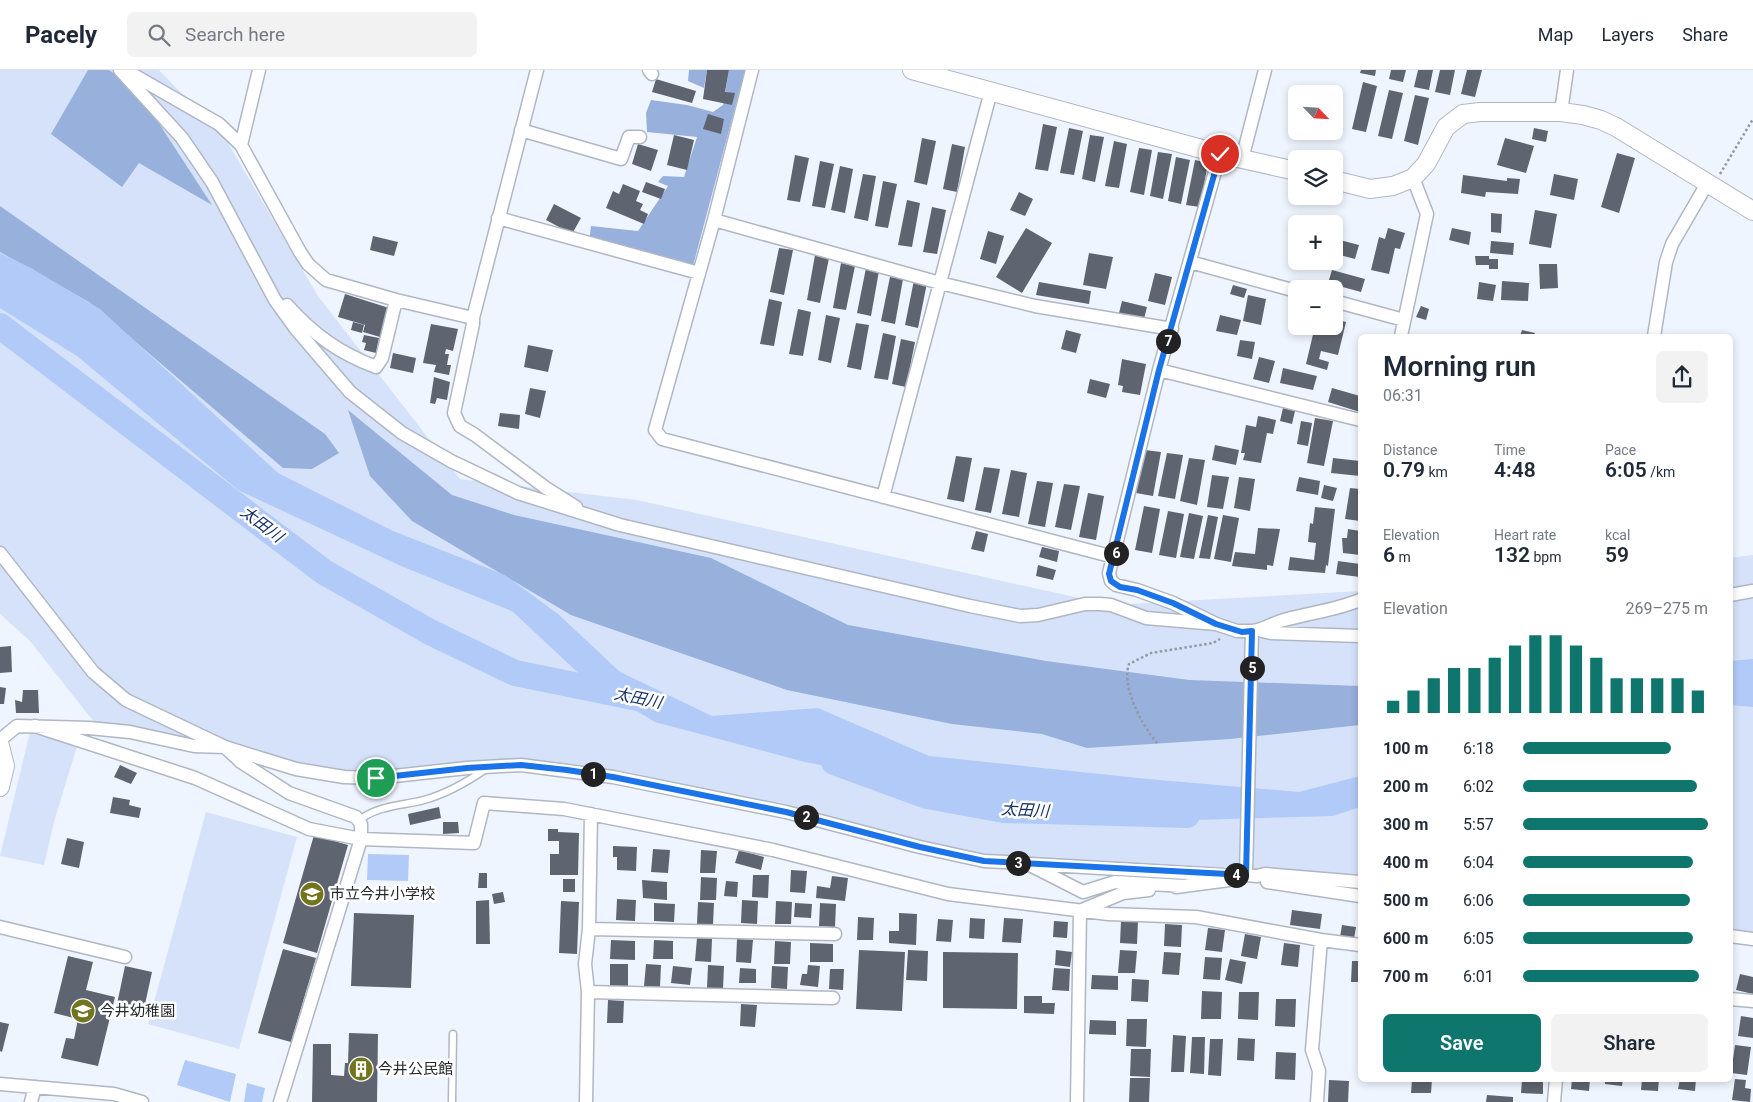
<!DOCTYPE html>
<meta charset="utf-8">
<style>
:root{--surface:#fff;--page:#f2f2f3;--text:#1f2937;--muted:#747a83;--line:#e0e1e3;--accent:#0f766e}
body{margin:0;font-family:Roboto,"Noto Sans JP",sans-serif;background:var(--page);color:var(--text);height:100vh;display:flex;flex-direction:column;font-size:19px;white-space:nowrap}
*{box-sizing:border-box;margin:0}
p{font-size:16px;color:var(--muted)}
.icon{flex:none;width:28px;height:28px;fill:none;stroke:currentColor;stroke-width:2;stroke-linecap:round;stroke-linejoin:round}
.map{position:relative;flex:1;overflow:hidden}
.drawer{position:absolute;left:1358px;top:264px;width:375px;height:748px;display:flex;flex-direction:column;background:var(--surface);border-radius:8px;box-shadow:0 2px 8px #0003}
.drawer>*{flex:none}
.needle{width:32px;rotate:115deg}
.fabs{position:absolute;left:1288px;top:15px;display:grid;gap:10px}
.fabs a{display:grid;place-items:center;width:55px;height:55px;border-radius:8px;background:var(--surface);box-shadow:0 2px 8px #0003;font-size:25px}
.pin{position:absolute;display:grid;place-items:center;width:42px;height:42px;color:#fff;margin:-21px;border:2px solid #fff;border-radius:50%;box-shadow:0 1px 5px #0007}
.km{position:absolute;width:25px;height:25px;margin:-12px;border-radius:50%;background:#222;color:#fff;font-size:14px;line-height:25px;text-align:center}
.round{display:grid;place-items:center;flex:none;width:52px;height:52px;border-radius:8px;background:var(--page)}
.summary{display:flex;align-items:center;justify-content:space-between;height:85px;padding:0 25px}
h1{font-size:28px;font-weight:600;line-height:38px}
.metrics{display:grid;grid-template-columns:repeat(3,1fr);gap:8px;height:85px;padding:5px 25px}
.metrics div{display:grid;align-content:center}
.metrics b{font-size:21px;font-weight:600}
.metrics small{font-size:14px;font-weight:400}
.metrics p{font-size:14px}
.chart{height:140px;padding:10px 25px}
.chart p{display:flex;justify-content:space-between}
.chart svg{width:100%;height:90px;margin-top:5px;stroke:var(--accent);stroke-width:6}
.primary-button{display:flex;gap:10px;margin-top:auto;padding:10px 25px}
.primary-button a{flex:1;height:58px;border-radius:8px;background:var(--accent);color:#fff;font-size:20px;font-weight:600;line-height:58px;text-align:center}
.primary-button a+a{background:var(--page);color:var(--text)}
ul{padding:0 25px;list-style:none;font-size:16px}
li{display:grid;grid-template-columns:80px 60px 1fr;align-items:center;height:38px}
li i{height:12px;border-radius:6px;background:var(--accent)}
header{display:flex;align-items:center;gap:30px;box-sizing:border-box;height:70px;padding:0 25px;background:var(--surface);border-bottom:1px solid var(--line)}
header strong{font-size:24px}
nav{display:flex;gap:28px;margin-inline-start:auto;font-size:18px}
.search{width:350px;height:45px;background:var(--page);display:flex;align-items:center;gap:12px;box-sizing:border-box;padding:0 18px;border-radius:8px;color:var(--muted);font-size:19px}
.map>svg:first-child{display:block}
.green{fill:#d5e2fa}
.forest{fill:#97b0dc}
.water{fill:#b1caf7}
.lines{fill:none;stroke-linecap:round;stroke-linejoin:round}
.river{stroke:#b1caf7;stroke-width:26}
.building{fill:#5f6570}
.lane-casing{stroke:#b0b7c3;stroke-width:9}
.street-casing{stroke:#b0b7c3;stroke-width:15}
.secondary-casing{stroke:#b0b7c3;stroke-width:20}
.path{stroke:#9498a0;stroke-width:2.5;stroke-dasharray:2.5 2.5;stroke-linecap:butt}
.lane{stroke:#fff;stroke-width:6}
.street{stroke:#fff;stroke-width:12}
.secondary{stroke:#fff;stroke-width:18}
.route-casing{stroke:#fff;stroke-width:10}
.route{stroke:#1a73e8;stroke-width:6}
.labels{text-anchor:middle;dominant-baseline:central;stroke-width:5;stroke-linejoin:round;paint-order:stroke}
.poi-label{font-size:15px;fill:#25282c;stroke:#fff;text-anchor:start}
.water-label{font-size:16px;font-style:italic;fill:#153166;stroke:#fff}
</style>
<header>
<strong>Pacely</strong>
<div class="search"><svg class="icon" aria-label="search" viewBox="0 0 24 24"><circle cx="10" cy="10" r="6"/><path d="M15 15l6 6"/></svg>Search here</div>
<nav><a>Map</a><a>Layers</a><a>Share</a></nav>
</header>
<div class="map">
<svg width="1753" height="1032" viewBox="0 0 1753 1032">
<rect width="100%" height="100%" fill="#eff5ff"/>
<path class="green" d="M0,0H159L225,68L318,226L460,409L637,430L1111,535L1360,521V817L984,791L655,715L508,696L344,707L225,677L94,652L30,571L0,544Z
M1753,485V870L1730,867V488Z
M30,662L78,673L54,752L44,795L0,786Z
M206,742L297,767L239,979L148,954Z"/>
<path class="forest" d="M88,0H109L136,18L212,135L139,93L122,117L51,64Z
M689,0H707L704,18L688,11Z
M729,0H745L693,196L589,173L591,156L638,161L668,116L658,112L663,106L684,107L697,67L647,62L646,43L651,30L687,35L713,42L723,35Z
M0,136L325,364L339,383L312,399L283,398L89,232L0,182Z
M348,340L452,425L514,445L711,488L848,555L1046,591L1189,610L1360,616V655L1230,669L1087,678L1042,664L952,654L787,620L571,545L412,451L370,406Z"/>
<path class="water" d="M0,183L31,198L100,239L278,403L393,461L505,505L558,544L620,602L712,646L818,638L929,686L1148,709L1299,722L1360,706V737L1333,746L1196,750L996,728L805,692L655,652L587,611L512,541L401,496L238,420L77,286L0,238Z
M1753,589V637L1730,635V591Z
M368,784L409,785L408,811L367,810Z
M185,990L236,1004L230,1032L177,1015Z
M247,1013L265,1018L262,1032H244Z"/>
<g class="lines">
<path class="river" d="M0,256L324,502L430,562L515,603L638,628
M834,692L927,726L1004,740L1187,745"/>
</g>
<path class="building" d="M707,0H729L725,22L735,23L732,35L703,29Z
M1361,0H1376L1375,6L1360,3Z
M1391,0H1406L1403,12L1389,9Z
M1418,0H1433L1429,20L1414,17Z
M1440,0H1455L1450,25L1435,22Z
M1467,0H1482L1475,27L1461,24Z
M656,9L696,21L692,33L652,22Z
M1363,12L1377,16L1366,62L1352,59Z
M1389,20L1403,23L1392,69L1378,66Z
M1415,25L1429,28L1418,75L1404,71Z
M708,44L724,49L721,64L703,59Z
M1043,54L1057,57L1048,101L1035,99Z
M1069,58L1083,61L1074,105L1060,103Z
M1534,58L1548,61L1546,72L1532,69Z
M674,65L694,70L687,100L667,95Z
M1090,65L1104,67L1095,112L1082,109Z
M922,68L936,71L927,115L914,112Z
M1505,68L1534,76L1526,103L1497,95Z
M1114,71L1127,74L1119,118L1105,116Z
M638,74L658,80L651,101L632,94Z
M952,74L965,77L957,122L943,119Z
M1139,78L1152,80L1144,125L1130,122Z
M1158,82L1172,84L1163,129L1150,126Z
M1617,83L1635,88L1619,143L1601,137Z
M795,85L809,88L800,132L787,130Z
M1176,87L1190,90L1181,134L1168,131Z
M1195,90L1208,93L1200,137L1186,135Z
M820,91L834,94L825,138L812,136Z
M840,96L853,99L845,143L831,140Z
M863,104L876,106L868,151L854,148Z
M1554,104L1578,109L1574,130L1550,125Z
M1463,105L1507,111V108L1520,109L1518,124L1486,122L1485,127L1461,123Z
M883,111L897,114L888,158L875,156Z
M646,112L665,119L661,129L642,122Z
M623,114L640,121L636,131L643,134L640,140L648,144L644,154L606,138L613,121L619,124Z
M1019,122L1033,129L1025,146L1010,140Z
M907,130L920,133L912,177L898,175Z
M554,134L581,148L572,164L546,150Z
M932,137L946,140L937,184L923,182Z
M1535,140L1557,144L1551,178L1529,174Z
M1491,143L1502,144L1501,163L1491,162Z
M1026,158L1052,173L1022,223L996,207Z
M1388,158L1405,163L1400,179L1395,178L1389,204L1371,200L1379,167L1385,169Z
M1452,158L1471,162L1469,175L1449,170Z
M988,161L1004,166L996,194L980,189Z
M373,166L398,172L394,186L370,180Z
M1340,170L1359,175L1355,189L1336,184Z
M1491,171L1514,173L1513,185L1490,183Z
M779,178L793,180L784,225L770,222Z
M1089,183L1113,187L1106,219L1083,215Z
M815,185L829,188L820,233L807,230Z
M1475,186H1489V189H1498V199H1489V195H1476Z
M841,193L855,196L846,240L833,238Z
M1539,194H1557L1558,218L1540,219Z
M866,198L879,201L871,246L857,243Z
M1332,200L1365,209L1361,222L1328,213Z
M1155,203L1172,207L1165,235L1148,231Z
M890,207L903,209L895,254L881,251Z
M914,210L927,213L918,258L905,255Z
M1502,211L1529,213L1528,231L1501,230Z
M1039,212L1091,221L1089,234L1036,225Z
M1479,212L1496,215L1493,231L1477,229Z
M1233,215L1247,219L1244,228L1230,224Z
M345,224L389,238L380,267L363,262L365,255L338,247Z
M1248,225L1266,229L1261,255L1243,251Z
M769,229L782,232L774,276L760,274Z
M1122,231L1147,237L1144,249L1119,243Z
M1421,236L1429,239L1426,250L1416,247Z
M798,239L811,242L803,286L789,284Z
M826,245L840,248L831,293L818,290Z
M1220,245L1241,250L1237,265L1216,261Z
M1334,249L1346,252L1338,285L1321,281L1319,289L1329,292L1327,300L1306,294L1315,256H1334Z
M353,252L364,255L362,263L351,260Z
M856,253L869,255L861,300L847,297Z
M431,254L458,259L453,281L446,279L445,284H449L447,295H451L449,305L434,302L436,295L423,293Z
M1066,260L1081,264L1076,283L1061,279Z
M1522,260L1535,263L1534,266H1520Z
M883,263L896,266L888,310L874,308Z
M364,265L379,268L376,283L364,280L366,273L362,272Z
M901,269L915,272L906,317L892,314Z
M1240,270L1255,272L1252,289L1237,286Z
M528,275L553,280L548,302L524,297Z
M393,283L416,288L413,303L390,298Z
M1259,287L1275,291L1269,313L1253,309Z
M1122,289L1146,294L1140,325L1122,322L1123,316L1118,315Z
M1283,298L1317,306L1313,320L1280,313Z
M434,307L450,312L447,330L437,328L435,334L430,333Z
M1090,309L1110,314L1106,328L1087,323Z
M530,318L546,321L540,348L525,344Z
M1332,318L1360,326V342L1328,332Z
M1283,338L1295,341L1292,354L1280,351Z
M500,343L520,345L519,359L498,356Z
M1258,346L1276,350L1273,364L1267,363L1261,393L1243,390L1245,383H1241L1246,355L1256,357Z
M1315,348L1333,351L1324,396L1307,393Z
M1301,351L1312,353L1308,376L1297,374Z
M1215,375L1239,380L1236,395L1212,390Z
M1145,380L1161,382L1153,426L1136,423Z
M1167,383L1183,385L1175,429L1158,426Z
M956,386L972,388L964,432L947,429Z
M1189,388L1205,390L1197,435L1180,431Z
M1333,388L1360,391V406L1331,403Z
M984,397L1000,399L991,443L975,440Z
M1011,400L1027,403L1019,447L1002,444Z
M1212,405L1229,407L1223,439L1207,437Z
M1239,407L1255,409L1250,441L1234,438Z
M1299,407L1320,411L1318,425L1296,421Z
M1037,411L1053,413L1045,457L1028,454Z
M1064,414L1080,416L1071,460L1055,457Z
M1324,415L1337,418L1333,431L1321,428Z
M1350,418L1360,419V451L1345,449Z
M1088,423L1104,426L1096,470L1079,467Z
M1144,436L1160,439L1152,483L1135,480Z
M1315,437L1335,439L1328,496L1326,495L1325,503L1288,500L1290,487L1314,490L1316,473L1308,472L1310,453L1313,454Z
M1168,441L1184,444L1176,488L1159,485Z
M1189,443L1203,446L1194,489L1180,487Z
M1208,445L1218,447L1210,489L1199,488Z
M1223,445L1239,448L1231,492L1214,489Z
M1258,458L1280,459L1273,496L1267,495V500L1232,496L1235,482L1255,484Z
M1348,459L1360,461V485L1343,483L1342,468H1347Z
M976,461L988,464L984,482L971,479Z
M1042,477L1059,481L1057,492L1039,487Z
M1338,491L1360,494V507L1336,504Z
M1038,495L1056,500L1053,510L1036,506Z
M11,576L12,602L0,603V577Z
M0,617L6,618L4,634H0Z
M23,620H38L39,643H16L15,630L22,632Z
M120,695L137,703L131,714L114,707Z
M113,727L130,730L129,735L141,738L139,748L110,743Z
M439,737L441,748L410,755L408,744Z
M443,752H458L459,763L443,764Z
M548,759H558V762L579,763L578,805H550V784H559V771H548Z
M314,765L348,775L317,883L283,873Z
M67,768L84,772L79,798L61,794Z
M613,776L637,777L636,801L617,800V787H613Z
M653,779L670,780L668,803L651,802Z
M701,780L717,781L715,803H700Z
M739,780L764,787L761,800L735,793Z
M791,800L807,801L805,823L790,822Z
M479,803H487V818H478Z
M753,805H769L768,828L752,827Z
M832,806L848,808L845,831L816,828L817,816L830,818Z
M701,807L717,808L716,830H700Z
M563,809H575V822H563Z
M642,810L667,812V830L643,828Z
M726,811L738,812L737,827L724,826Z
M503,822L505,832L494,834L492,824Z
M617,829L636,830L635,851L616,850Z
M489,830L490,874H476V831Z
M742,830L758,831L757,854L741,853Z
M561,831L579,832L577,884L559,883Z
M776,831L792,832L791,854H775Z
M698,832L714,833L713,855L697,854Z
M654,833L675,834L674,852L654,851Z
M795,833L812,834L811,848L794,847Z
M820,833L836,834L835,857L819,856Z
M1292,840L1322,844L1320,859L1290,855Z
M354,843L414,845L411,918L351,916Z
M899,843L917,844L916,875L889,873V861H899Z
M858,847L874,848L873,870H857Z
M970,848L985,849L984,869L969,868Z
M1004,848L1023,849L1021,873L1002,872Z
M938,849L953,850L951,872L936,871Z
M1054,851L1068,852L1067,868L1053,867Z
M1121,851H1138L1137,874L1120,873Z
M1165,854L1182,855L1181,877L1164,876Z
M1342,855L1356,857L1354,869L1340,867Z
M1208,858L1225,860L1222,882L1205,880Z
M1245,864L1261,867L1257,889L1241,886Z
M697,868L712,869L711,892L695,891Z
M737,869L753,870L751,893L736,892Z
M611,870L635,871V890L610,889Z
M654,870L673,871V889H653Z
M775,871L791,872L790,894H774Z
M810,873L833,874V892H810Z
M1284,873L1300,875L1298,897L1281,895Z
M283,879L316,888L291,972L258,963Z
M859,880L905,882L902,941L856,939Z
M908,880L928,881L927,911L906,910Z
M1056,880L1072,882L1070,897L1055,895Z
M1120,880L1137,881L1135,903H1118Z
M943,882L1018,883L1017,939L943,938Z
M1164,882L1181,883L1179,905L1162,904Z
M68,886L93,892L86,920L115,927L98,996L61,988L66,968L74,969L78,949L54,943Z
M1205,887L1222,888L1220,910L1203,909Z
M1230,889L1246,892L1242,914L1225,910Z
M1352,891H1360V912H1351Z
M610,894H628V916H610Z
M646,894L661,895L660,917L644,916Z
M708,895L724,896L723,919L707,918Z
M808,895L820,896L818,917L800,915L802,904H807Z
M125,896L152,902L144,939L117,934Z
M673,896L692,898L690,915L671,913Z
M772,896L788,897L787,919L771,918Z
M740,898L756,899V913H739Z
M1054,898L1070,899L1069,921L1052,920Z
M830,899H844L843,920L829,919Z
M1740,904L1753,907V924L1736,920Z
M1092,905L1118,906V920L1091,919Z
M1132,909L1149,910L1148,932L1131,931Z
M1202,921L1222,922L1221,949H1201Z
M1239,922H1259L1258,950L1238,949Z
M1024,926H1042V933H1055L1054,944L1024,943Z
M1276,929H1296L1295,957L1275,956Z
M608,930L624,931L623,953H607Z
M741,934L757,935L755,957L740,956Z
M1741,946L1753,948V968L1738,966Z
M1127,949H1147L1146,977L1126,976Z
M1090,950L1116,951V965L1089,964Z
M0,952L9,954L2,982L0,981Z
M349,963L378,964L377,1032H312L313,974H331V1005L344,1006L345,993H348Z
M1173,965L1186,966L1184,1002H1171Z
M1192,967H1205L1204,1004L1190,1003Z
M1238,968L1255,969L1254,991L1237,990Z
M1210,969H1223L1221,1006L1208,1005Z
M1735,975L1751,977L1747,1005L1731,1003Z
M1131,979H1151L1150,1007L1130,1006Z
M1276,982L1296,983L1295,1010L1275,1009Z
M1130,1008H1150L1149,1032H1129Z
M1412,1009H1432L1431,1023H1411Z
M1522,1009H1543V1024L1521,1023Z
M1572,1009H1590L1589,1021L1571,1019Z
M1605,1009H1623L1622,1016L1605,1014Z
M1642,1009H1659L1658,1021L1641,1020Z
M1680,1009H1696L1695,1021L1678,1019Z
M1735,1009L1746,1010L1745,1018L1751,1019L1750,1032L1732,1030Z
M1329,1010L1349,1011L1348,1032H1328Z
M1487,1025L1513,1027V1032H1486Z"/>
<g class="lines">
<defs>
<path id="lane" d="M358,751C378,735 401,736 424,730C446,724 467,712 486,699
M452,1032L453,964"/>
<path id="street" d="M120,0L182,68L212,112L275,230L296,259L350,322L402,363L451,391L518,423L620,455L970,536L1020,546L1038,545L1085,534H1100L1111,535L1146,548L1216,554
M125,0L219,54L241,75L300,182L308,194L326,210L396,230L473,248
M537,0L473,248V254L454,343L460,356L475,365L546,418L576,437
M649,0L652,4
M752,0L714,150L655,360L662,369L1114,487
M1561,42L1567,0
M521,60L621,89L629,67H640
M241,75L259,0
M1220,84L1159,300L1109,503L1111,511L1116,515L1137,520L1173,533L1216,554L1237,561H1252
M1242,89L1265,0
M498,148L699,203
M714,150L940,213L1035,236L1172,259
M1190,192L1296,221
M1334,231L1404,250
M287,235C314,265 339,283 376,297L382,288L396,230
M1401,266L1427,144L1413,108
M1654,266L1666,192L1672,174L1708,112
M1159,300L1360,350
M883,427L991,21
M0,483L93,602L126,630L225,677L260,688L296,699L344,707L376,708L467,698L521,695L613,707L786,742L920,777L984,791L1026,793L1083,822L1115,812L1184,816
M1730,525L1753,521
M1262,561L1271,563L1360,566
M35,656L195,708L309,759L361,769L474,773L484,733L564,739L773,780L948,824L1108,844L1196,847L1321,870L1360,875
M0,670L17,656L89,658L130,662L194,676L225,677L241,692L289,723L356,747L361,754V769L280,1032
M1031,794L1223,805
M1246,805L1257,806L1265,804L1360,812
M1267,812L1360,826
M1176,817L1229,810L1235,805H1246L1252,561C1264,560 1272,553 1284,550C1309,543 1336,540 1360,530
M1082,840L1123,823L1149,820
M0,857L125,887
M589,859L835,864
M1730,866L1753,869
M588,922L833,928
M1730,929L1753,931
M0,1014L114,1024L142,1032
M31,1032L35,1017
M586,1032L588,922L585,894L589,859L591,744
M1077,1032L1080,841
M1317,1032L1319,1001L1312,980L1321,870
M1554,1032L1556,1009"/>
<path id="secondary" d="M912,0L1220,84L1296,101
M1334,110L1370,119L1393,116L1413,108L1426,94L1446,57L1463,44L1480,42H1561L1583,45L1601,50L1616,57L1753,141
M0,676L5,696L0,717"/>
</defs>
<use href="#lane" class="lane-casing"/>
<use href="#street" class="street-casing"/>
<use href="#secondary" class="secondary-casing"/>
<path class="path" d="M1720,104L1753,49
M1157,673C1142,655 1121,617 1129,594L1151,583L1213,573L1220,569"/>
<use href="#lane" class="lane"/>
<use href="#street" class="street"/>
<use href="#secondary" class="secondary"/>
</g>
<g class="lines">
<defs>
<path id="route" d="M376,708L467,698L521,695L567,700L613,707L786,742L920,777L984,791L1246,805L1252,561L1242,562L1216,554L1173,533L1137,520L1120,517L1111,511L1109,504L1159,300L1220,84"/>
</defs>
<use href="#route" class="route-casing"/>
<use href="#route" class="route"/>
</g>
<defs>
<symbol id="school-disc" viewBox="-11 -11 22 22"><circle r="9.5" fill="#71751c" stroke="#fff"/><path d="M0-5L7-2L0 1L-7-2ZM-4 1L0 2.5L4 1V4Q0 6-4 4Z" fill="#fff"/></symbol>
<symbol id="building-disc" viewBox="-11 -11 22 22"><circle r="9.5" fill="#71751c" stroke="#fff"/><path d="M-4-6H4V6H1V3H-1V6H-4ZM-2.5-4.3h1.7v1.8h-1.7ZM.8-4.3h1.7v1.8H.8ZM-2.5-1h1.7V.8h-1.7ZM.8-1h1.7V.8H.8Z" fill="#fff"/></symbol>
</defs>
<g fill-rule="evenodd">
<use href="#school-disc" x="298" y="810" width="28" height="28"/>
<use href="#school-disc" x="69" y="927" width="28" height="28"/>
<use href="#building-disc" x="347" y="985" width="28" height="28"/>
</g>
<g class="labels">
<g class="poi-label">
<text x="330" y="824">市立今井小学校</text>
<text x="100" y="941">今井幼稚園</text>
<text x="378" y="999">今井公民館</text>
</g>
<g class="water-label">
<text transform="translate(262 454) rotate(37)">太田川</text>
<text transform="translate(638 628) rotate(12)">太田川</text>
<text transform="translate(1025 740) rotate(3)">太田川</text>
</g>
</g>
</svg>
<div class="fabs">
<a><svg class="needle" viewBox="-14 -14 28 28"><path d="M0-13l5 13h-10z" fill="#e53935"/><path d="M0 13l5-13h-10z" fill="#747a83"/></svg></a>
<a><svg class="icon" aria-label="layers" viewBox="0 0 24 24"><path d="M12 4l9 5-9 5-9-5zM3 14l9 5 9-5"/></svg></a>
<a>+</a>
<a>−</a>
</div>
<div class="pin" style="left:376px;top:708px;background:#1e9e55"><svg class="icon" aria-label="arrive" viewBox="0 0 24 24"><path d="M6 21V4h12l-3 4 3 4H6"/></svg></div>
<div class="pin" style="left:1220px;top:84px;background:#d93025"><svg class="icon" aria-label="check" viewBox="0 0 24 24"><path d="M5 12l5 5 9-10"/></svg></div>
<b class="km" style="left:593px;top:704px">1</b>
<b class="km" style="left:806px;top:747px">2</b>
<b class="km" style="left:1018px;top:793px">3</b>
<b class="km" style="left:1236px;top:805px">4</b>
<b class="km" style="left:1252px;top:598px">5</b>
<b class="km" style="left:1116px;top:483px">6</b>
<b class="km" style="left:1168px;top:271px">7</b>
<section class="drawer">
<div class="summary"><div><h1>Morning run</h1><p>06:31</p></div><a class="round"><svg class="icon" aria-label="share" viewBox="0 0 24 24"><path d="M12 15V3M7 8l5-5 5 5M5 13v7h14v-7"/></svg></a></div>
<div class="metrics">
<div><p>Distance</p><b>0.79<small> km</small></b></div>
<div><p>Time</p><b>4:48</b></div>
<div><p>Pace</p><b>6:05<small> /km</small></b></div>
</div>
<div class="metrics">
<div><p>Elevation</p><b>6<small> m</small></b></div>
<div><p>Heart rate</p><b>132<small> bpm</small></b></div>
<div><p>kcal</p><b>59</b></div>
</div>
<div class="chart"><p><span>Elevation</span>269–275 m</p>
<svg viewBox="0 0 160 44" preserveAspectRatio="none"><path d="M5 44V38M15 44V33M25 44V27M35 44V22M45 44V22M55 44V17M65 44V11M75 44V6M85 44V6M95 44V11M105 44V17M115 44V27M125 44V27M135 44V27M145 44V27M155 44V33"/></svg>
</div>
<ul>
<li><b>100 m</b>6:18<i style="width:80%"></i></li>
<li><b>200 m</b>6:02<i style="width:94%"></i></li>
<li><b>300 m</b>5:57<i style="width:100%"></i></li>
<li><b>400 m</b>6:04<i style="width:92%"></i></li>
<li><b>500 m</b>6:06<i style="width:90%"></i></li>
<li><b>600 m</b>6:05<i style="width:92%"></i></li>
<li><b>700 m</b>6:01<i style="width:95%"></i></li>
</ul>
<div class="primary-button"><a>Save</a><a>Share</a></div>
</section>
</div>
